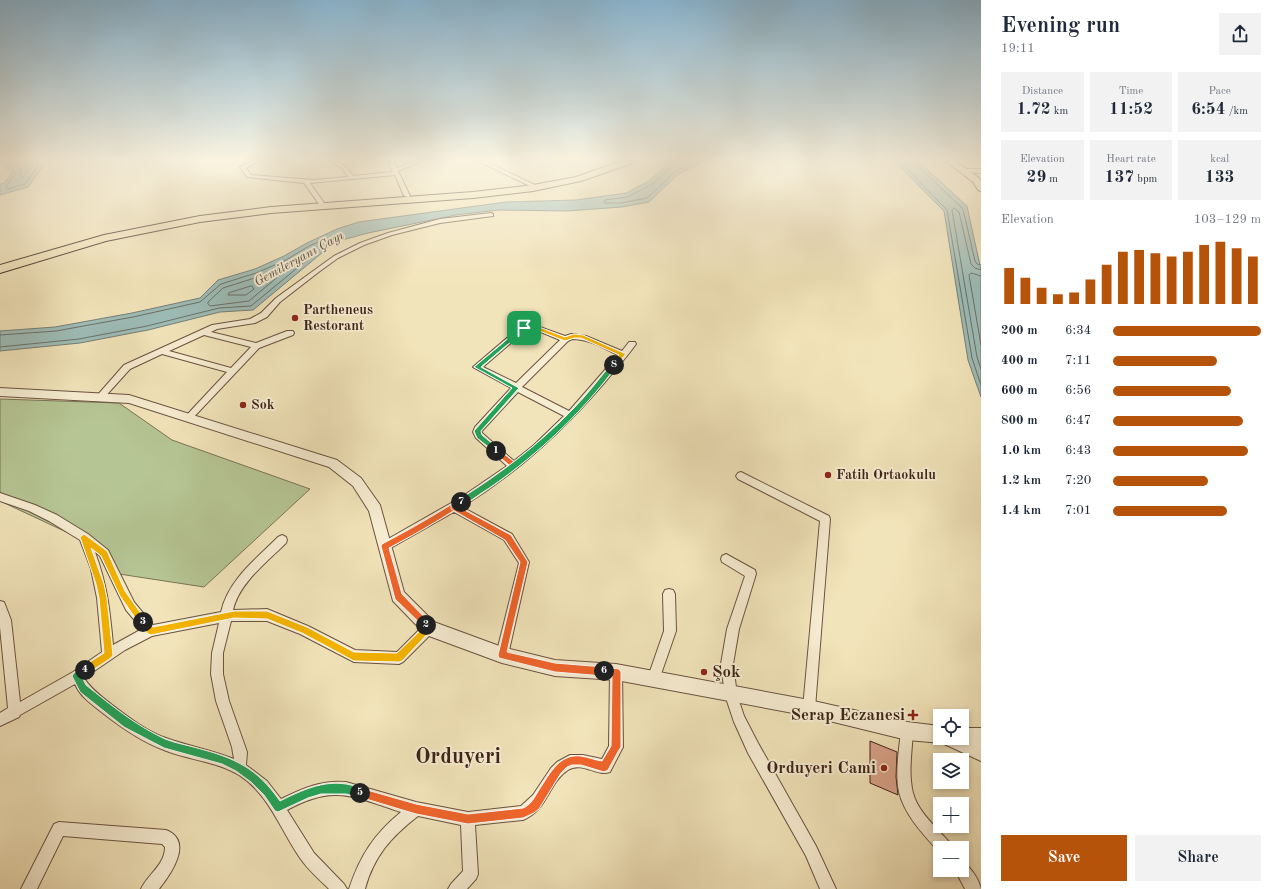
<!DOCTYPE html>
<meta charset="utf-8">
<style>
:root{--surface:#fff;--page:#f2f2f3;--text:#1f2937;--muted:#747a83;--accent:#b45309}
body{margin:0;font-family:"Old Standard TT",serif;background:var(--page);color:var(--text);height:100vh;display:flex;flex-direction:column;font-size:15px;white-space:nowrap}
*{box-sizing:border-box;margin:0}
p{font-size:13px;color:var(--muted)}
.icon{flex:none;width:22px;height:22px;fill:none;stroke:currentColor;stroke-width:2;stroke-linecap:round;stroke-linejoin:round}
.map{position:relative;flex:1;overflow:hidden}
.panel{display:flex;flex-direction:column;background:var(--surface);width:300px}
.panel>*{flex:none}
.tools{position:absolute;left:933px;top:709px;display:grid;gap:8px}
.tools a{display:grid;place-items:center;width:36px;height:36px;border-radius:0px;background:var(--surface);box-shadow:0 2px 6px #0003;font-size:20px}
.pin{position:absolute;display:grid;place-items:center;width:34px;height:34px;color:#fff;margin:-17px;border-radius:8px;box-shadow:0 2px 6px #0006}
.km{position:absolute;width:20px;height:20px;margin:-10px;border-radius:50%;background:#222;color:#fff;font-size:11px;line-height:20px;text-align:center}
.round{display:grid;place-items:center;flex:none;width:42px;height:42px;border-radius:0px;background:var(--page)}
.head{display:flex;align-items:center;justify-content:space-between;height:68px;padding:0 20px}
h1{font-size:22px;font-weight:700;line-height:30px}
.stats{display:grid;grid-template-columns:repeat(3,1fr);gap:6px;height:68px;padding:4px 20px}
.stats div{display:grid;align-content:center;border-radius:0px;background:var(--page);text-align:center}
.stats b{font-size:17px;font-weight:700}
.stats small{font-size:11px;font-weight:400}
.stats p{font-size:11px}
.chart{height:112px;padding:8px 20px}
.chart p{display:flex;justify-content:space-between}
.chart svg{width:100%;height:72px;margin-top:4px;stroke:var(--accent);stroke-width:6}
.action{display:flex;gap:8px;margin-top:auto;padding:8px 20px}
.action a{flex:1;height:46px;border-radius:0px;background:var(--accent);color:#fff;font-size:16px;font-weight:700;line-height:46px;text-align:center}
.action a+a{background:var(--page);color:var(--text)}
ul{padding:0 20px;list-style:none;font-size:13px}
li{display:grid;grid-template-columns:64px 48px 1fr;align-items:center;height:30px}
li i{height:10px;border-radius:5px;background:var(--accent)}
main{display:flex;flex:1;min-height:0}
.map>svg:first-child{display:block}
.green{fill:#b6c594;stroke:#797456}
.water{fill:#9dbdb8;stroke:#767f78}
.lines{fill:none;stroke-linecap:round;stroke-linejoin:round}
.shore{stroke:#6c7068;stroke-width:1}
.building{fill:#daa38b;stroke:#3c2319}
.minor-casing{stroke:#6a5341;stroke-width:2}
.tertiary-casing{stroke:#6a5341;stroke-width:2}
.primary-casing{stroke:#3c2319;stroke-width:2}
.trunk-casing{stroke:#3c2319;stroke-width:2}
.minor{fill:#f7edd2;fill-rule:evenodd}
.tertiary{fill:#f7edd2;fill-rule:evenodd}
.primary{fill:#f2e4ba;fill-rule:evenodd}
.trunk{fill:#f2e4ba;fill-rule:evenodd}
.split-1{fill:#22a559;stroke:#fff}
.split-2{fill:#f0652b;stroke:#fff}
.split-3{fill:#f5b400;stroke:#fff}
.split-4{fill:#f5b400;stroke:#fff}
.split-5{fill:#22a559;stroke:#fff}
.split-6{fill:#f0652b;stroke:#fff}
.split-7{fill:#f0652b;stroke:#fff}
.split-8{fill:#22a559;stroke:#fff}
.split-9{fill:#f5b400;stroke:#fff}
.poi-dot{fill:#8f2418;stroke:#f7edd2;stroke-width:1.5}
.labels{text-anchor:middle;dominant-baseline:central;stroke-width:4;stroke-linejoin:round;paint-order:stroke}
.far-water-label{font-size:13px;font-style:italic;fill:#595149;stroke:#f7edd2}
.poi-label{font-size:14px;font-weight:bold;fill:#3c2319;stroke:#f7edd2;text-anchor:start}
.near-poi-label{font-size:17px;font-weight:bold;fill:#3c2319;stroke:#f7edd2;text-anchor:end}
.near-district-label{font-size:22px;font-weight:bold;fill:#3c2319;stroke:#f7edd2}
</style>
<main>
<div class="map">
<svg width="981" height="889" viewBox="0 0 981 889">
<rect width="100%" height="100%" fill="#f2e4ba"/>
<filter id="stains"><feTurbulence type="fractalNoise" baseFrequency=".005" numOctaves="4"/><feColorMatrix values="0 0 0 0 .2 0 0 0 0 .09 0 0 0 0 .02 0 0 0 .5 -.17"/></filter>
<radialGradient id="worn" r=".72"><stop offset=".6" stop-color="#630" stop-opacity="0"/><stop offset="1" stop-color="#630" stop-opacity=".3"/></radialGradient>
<path class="green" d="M0,399L119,403L172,440L310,489L204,587L119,574L105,550L0,501Z"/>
<path class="water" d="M0,161H41L44,165L28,187L0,195V184L4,183L12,173L0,163Z
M671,161H704L677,175L649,202L622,207L567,211L499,210L456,215L368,233L335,242L253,310L220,312L148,330L80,343L0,351V331L55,327L132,313L200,298L218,280L255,269L284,256L307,243L337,229L359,222L506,202L576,200L626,193L649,181Z
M894,161H918L967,206L981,270V397L968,360L944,211Z"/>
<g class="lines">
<path class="shore" d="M4,161L16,173L6,186L8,189L25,184L38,166V161
M12,161L20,168L21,176L23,177L33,165V161
M674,161L673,165L651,185L627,197L605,200L604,203H621L647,198L675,172L695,161
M899,161L947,210L972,358L981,385
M916,161L917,165L963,209L975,261L977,264L981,265
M285,266L287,269L249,301L210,306L208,304V302L223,288L258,277Z
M981,270L975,268L971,264L959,212L954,208L952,210L977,357L981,369
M981,276L971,273L969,275L981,345
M252,286L254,289L246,295H228L229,293Z
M0,335L56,331L133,317L200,302L221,284L256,273L286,260L309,246L328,238L330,239V241L251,306L219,308L147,326L79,339L0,347"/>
</g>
<path class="building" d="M870,741L897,752L896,777L898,795L870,783Z"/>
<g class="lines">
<defs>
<path id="minor" d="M252,161H259L246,168L251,175L314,180L348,177L342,168L330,161C342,161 347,167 353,176L393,172L388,161H394L397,168L414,161H422L398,171L410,196L409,197L404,196L395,175L310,183L324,203L321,205L319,204L304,183L247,177L240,167Z
M478,161H485L535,185L530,186Z
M964,169H981V173L962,172V170Z
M491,213L493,214V216L440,223L392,235L364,245L338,258L320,271L280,302L267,317L255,323L217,329L211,332L256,343L287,331H293L294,333L293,335L259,348L191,420H185L184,418L227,372L162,354L130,369L102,400H96L95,398L124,365L212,325L250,319L261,313L276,298L316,269L334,256L360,243L388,233L440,219ZM204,335L251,347L231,368L169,351Z
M521,326H537L565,336L571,334L586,336L622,351L629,342H635L636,344C627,357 615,370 605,382C563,431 517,473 462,507L512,534L529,562L508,655L506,659L502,661L498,659L496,655L519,563L504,540L454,512L389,549L385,551L381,549L380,546L381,543L460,498L507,466L476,438L473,432L475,427L511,388L473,367ZM526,330H536L560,340L516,383L483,367ZM572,339C589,339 603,348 618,355L569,411L522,387L568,341ZM518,392L564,416L534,445L514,461L481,432Z
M741,472L829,516L830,519L815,708L813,712L809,714L805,712L803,708L820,521L738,479L736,476L738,473Z
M0,493L35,505L57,515L88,534L108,550L134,602L153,625L221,612C228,580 256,559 278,537L282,535L286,537L287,540L286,543C267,562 239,583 233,610L267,609L308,626L355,650L397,652L425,624L429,622L433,624L435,628L433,632L403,662L399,664L354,662L300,634L267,621H231L223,653V674L229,701L247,752L246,765L267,781L281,799C303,788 321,780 346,782L416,802L468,812L521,806L533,795L551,768L557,762L570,755H583L602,759L609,746L610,672L612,668L616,666L620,668L622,672L623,747L610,772C597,777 582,761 568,770C548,783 548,810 523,820L475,825L478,874L476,879L467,889H448L451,884L463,871L461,825L418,816C391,837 374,856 365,889H349C360,856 374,834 401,812C382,806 353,794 335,795C318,795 302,802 287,810L314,853L344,884L347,889H329C319,879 308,870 300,858C280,829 269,794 239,775C216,761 188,760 164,750C142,742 122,728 104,714C93,705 81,698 75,684L20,715L19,717L0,726V713L8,708L0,627V601L4,602L11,620L20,702L73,672L102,652L97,598L91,569L80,540L49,521L29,511L0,501ZM95,552L100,556L126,610L142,629L113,645C110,611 107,584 95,552ZM219,623L212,653L211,674L216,701L232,747L234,759C212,750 188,746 166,738C146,731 128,717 111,704C101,696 91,689 84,678L125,650L152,636Z
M726,554L755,570L756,574L739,629L733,664L737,695L744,716L758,743L816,846L836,889H820L806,856L748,753L734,722L725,695L721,664L727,629L745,576L722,562L721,559L722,556Z
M669,589L673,590L675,594L676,631L659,680L657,684L653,686L649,684L647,680L664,631L663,594L665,590Z
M907,725L912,726L913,731C912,751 908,773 913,793C918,812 937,828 950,843L952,848H940V853C924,835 905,816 899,792C895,772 899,751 901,731L902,726Z
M59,822L166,830C194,841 171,874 159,889H141C148,874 165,865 165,847L162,844L63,836L37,889H21L54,824Z
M962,863C971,866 979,880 981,889H965L955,870H962Z"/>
<path id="tertiary" d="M0,388L129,395L337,460L361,478L380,505L404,592L434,622L502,647L555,660L616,664L809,700L907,722L940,726V738H962V728H981V761L942,743L907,740L809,716L616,680L555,676L502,663L429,636L424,633L393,601L369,511L353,486L329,467L129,403L0,396Z"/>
<path id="primary" d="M946,161H955L979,178L981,181V191L978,190L973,182Z"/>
<path id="trunk" d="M621,161H635L633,163L581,181L533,191L473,198L271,213L200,222L106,241L0,273V265L104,235L200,216L271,207L473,192L533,185L576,177Z"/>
</defs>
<use href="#minor" class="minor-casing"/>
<use href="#tertiary" class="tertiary-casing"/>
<use href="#primary" class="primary-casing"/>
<use href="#trunk" class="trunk-casing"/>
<use href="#minor" class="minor"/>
<use href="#tertiary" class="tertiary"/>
<use href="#primary" class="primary"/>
<use href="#trunk" class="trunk"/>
</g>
<linearGradient id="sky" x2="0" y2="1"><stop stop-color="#8ab8d5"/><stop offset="0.56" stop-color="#f9f3e0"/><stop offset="1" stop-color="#f9f3e0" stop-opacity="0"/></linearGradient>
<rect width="981" height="285" fill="url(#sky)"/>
<path class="split-1" d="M522,327L527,328L481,367L519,388L481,431L482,435L499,449V451L496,453L477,438L474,431L512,388L474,367Z"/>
<path class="split-2" d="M496,448L516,463V467C476,498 433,525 389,548L402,594L429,622L430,625L429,628L426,629L395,599L381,546L382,544C426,521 469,495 509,465L494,452L493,451Z"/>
<path class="split-3" d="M234,611H267L307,627L354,652L397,653L423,628L422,625L423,622H429L433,628L402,661L399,662L354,661L302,633L267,619L234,618L151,635L148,634L139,622L143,618L153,627Z"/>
<path class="split-4" d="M84,534L107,551L125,591L147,622L146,625H140L120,596L101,556L91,548L104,584L107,598L113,655L111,658L85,675L82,673L80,670L82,667L104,653L99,598L96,584L80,537Z"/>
<path class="split-5" d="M85,666L88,667L89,670L88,673L82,677L86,685C111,705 135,725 165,739C175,743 187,745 197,748C235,758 257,768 280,801C308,787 333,776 363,789L365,793L363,796L360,798L346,794H321L308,798L278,812L275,811L264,795L251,782L236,771L222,764L164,748L124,727L80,692L72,676L74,673Z"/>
<path class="split-6" d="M604,667L619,669L621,672V747L619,750L608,770L604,772L581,765H572L567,767L561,773L539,809L534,813L523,818L468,824L416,814L356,796L355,793L356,789L360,788L416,804L468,814L523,808C530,805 533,800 537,793C548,777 558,753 581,756C588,757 595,760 602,761L611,746L612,676L601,674L600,671L601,668Z"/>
<path class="split-7" d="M461,499L464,502L459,507L511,535L528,562L507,652L555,663L604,667L607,668L608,671L607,674L604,676L555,672L499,658L498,655L520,562L505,540L451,509V505Z"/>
<path class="split-8" d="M612,363L617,365C583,413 529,463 480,494C474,498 465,506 458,504V500C499,475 538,445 572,410C586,396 599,379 612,363Z"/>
<path class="split-9" d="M524,326L539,327L565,337L574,334L583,335L626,354L614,367L611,365L619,355L581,338H574L565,341L537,330L522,329V327Z"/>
<g class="poi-dot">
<circle cx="295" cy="318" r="4"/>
<circle cx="243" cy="405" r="4"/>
<circle cx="828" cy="475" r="4"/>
<circle cx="704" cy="672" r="4"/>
<path d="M911 709h4v4h4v4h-4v4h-4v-4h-4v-4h4z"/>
<circle cx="884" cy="768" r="4"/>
</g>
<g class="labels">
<g class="far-water-label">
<text transform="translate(299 259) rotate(-29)">Gemileryanı Çayı</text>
</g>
<g class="poi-label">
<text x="303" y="310">Partheneus<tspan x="303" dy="16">Restorant</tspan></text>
<text x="251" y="405">Sok</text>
<text x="836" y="475">Fatih Ortaokulu</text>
</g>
<g class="near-poi-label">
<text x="712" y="672" text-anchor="start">Şok</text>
<text x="905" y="715">Serap Eczanesi</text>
<text x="876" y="768">Orduyeri Cami</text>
</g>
<g class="near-district-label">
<text x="458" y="757">Orduyeri</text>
</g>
</g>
<rect width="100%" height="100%" filter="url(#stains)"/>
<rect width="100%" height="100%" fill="url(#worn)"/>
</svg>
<div class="tools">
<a><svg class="icon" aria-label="locate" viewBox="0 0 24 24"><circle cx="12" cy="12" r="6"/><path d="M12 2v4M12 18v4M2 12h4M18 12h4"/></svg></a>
<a><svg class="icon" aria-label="layers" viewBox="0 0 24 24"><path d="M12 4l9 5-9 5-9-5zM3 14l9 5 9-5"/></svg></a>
<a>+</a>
<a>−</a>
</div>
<div class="pin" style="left:524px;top:328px;background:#1e9e55"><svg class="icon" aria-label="arrive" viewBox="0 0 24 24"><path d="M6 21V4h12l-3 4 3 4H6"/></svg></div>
<b class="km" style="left:496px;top:451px">1</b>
<b class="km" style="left:426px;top:625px">2</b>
<b class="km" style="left:143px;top:622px">3</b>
<b class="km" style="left:85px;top:670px">4</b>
<b class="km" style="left:360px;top:793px">5</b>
<b class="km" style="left:604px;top:671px">6</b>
<b class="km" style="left:461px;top:502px">7</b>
<b class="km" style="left:614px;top:365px">8</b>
</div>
<section class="panel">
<div class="head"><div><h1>Evening run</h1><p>19:11</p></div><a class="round"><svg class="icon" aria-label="share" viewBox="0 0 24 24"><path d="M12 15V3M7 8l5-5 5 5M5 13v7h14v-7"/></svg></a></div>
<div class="stats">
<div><p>Distance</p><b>1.72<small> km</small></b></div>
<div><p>Time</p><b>11:52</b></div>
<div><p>Pace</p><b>6:54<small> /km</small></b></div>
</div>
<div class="stats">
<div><p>Elevation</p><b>29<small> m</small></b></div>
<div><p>Heart rate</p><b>137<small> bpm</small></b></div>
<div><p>kcal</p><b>133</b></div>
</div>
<div class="chart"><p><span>Elevation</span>103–129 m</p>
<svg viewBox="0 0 160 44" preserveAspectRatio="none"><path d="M5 44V22M15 44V28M25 44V34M35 44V38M45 44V37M55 44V29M65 44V20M75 44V12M85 44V11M95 44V13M105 44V15M115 44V12M125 44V8M135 44V6M145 44V10M155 44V15"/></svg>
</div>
<ul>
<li><b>200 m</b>6:34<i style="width:100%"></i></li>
<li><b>400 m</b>7:11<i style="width:70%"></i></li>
<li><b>600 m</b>6:56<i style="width:80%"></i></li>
<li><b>800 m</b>6:47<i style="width:88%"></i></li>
<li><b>1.0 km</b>6:43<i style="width:91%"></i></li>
<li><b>1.2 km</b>7:20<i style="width:64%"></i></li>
<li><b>1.4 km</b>7:01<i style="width:77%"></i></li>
</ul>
<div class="action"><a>Save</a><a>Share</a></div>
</section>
</main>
